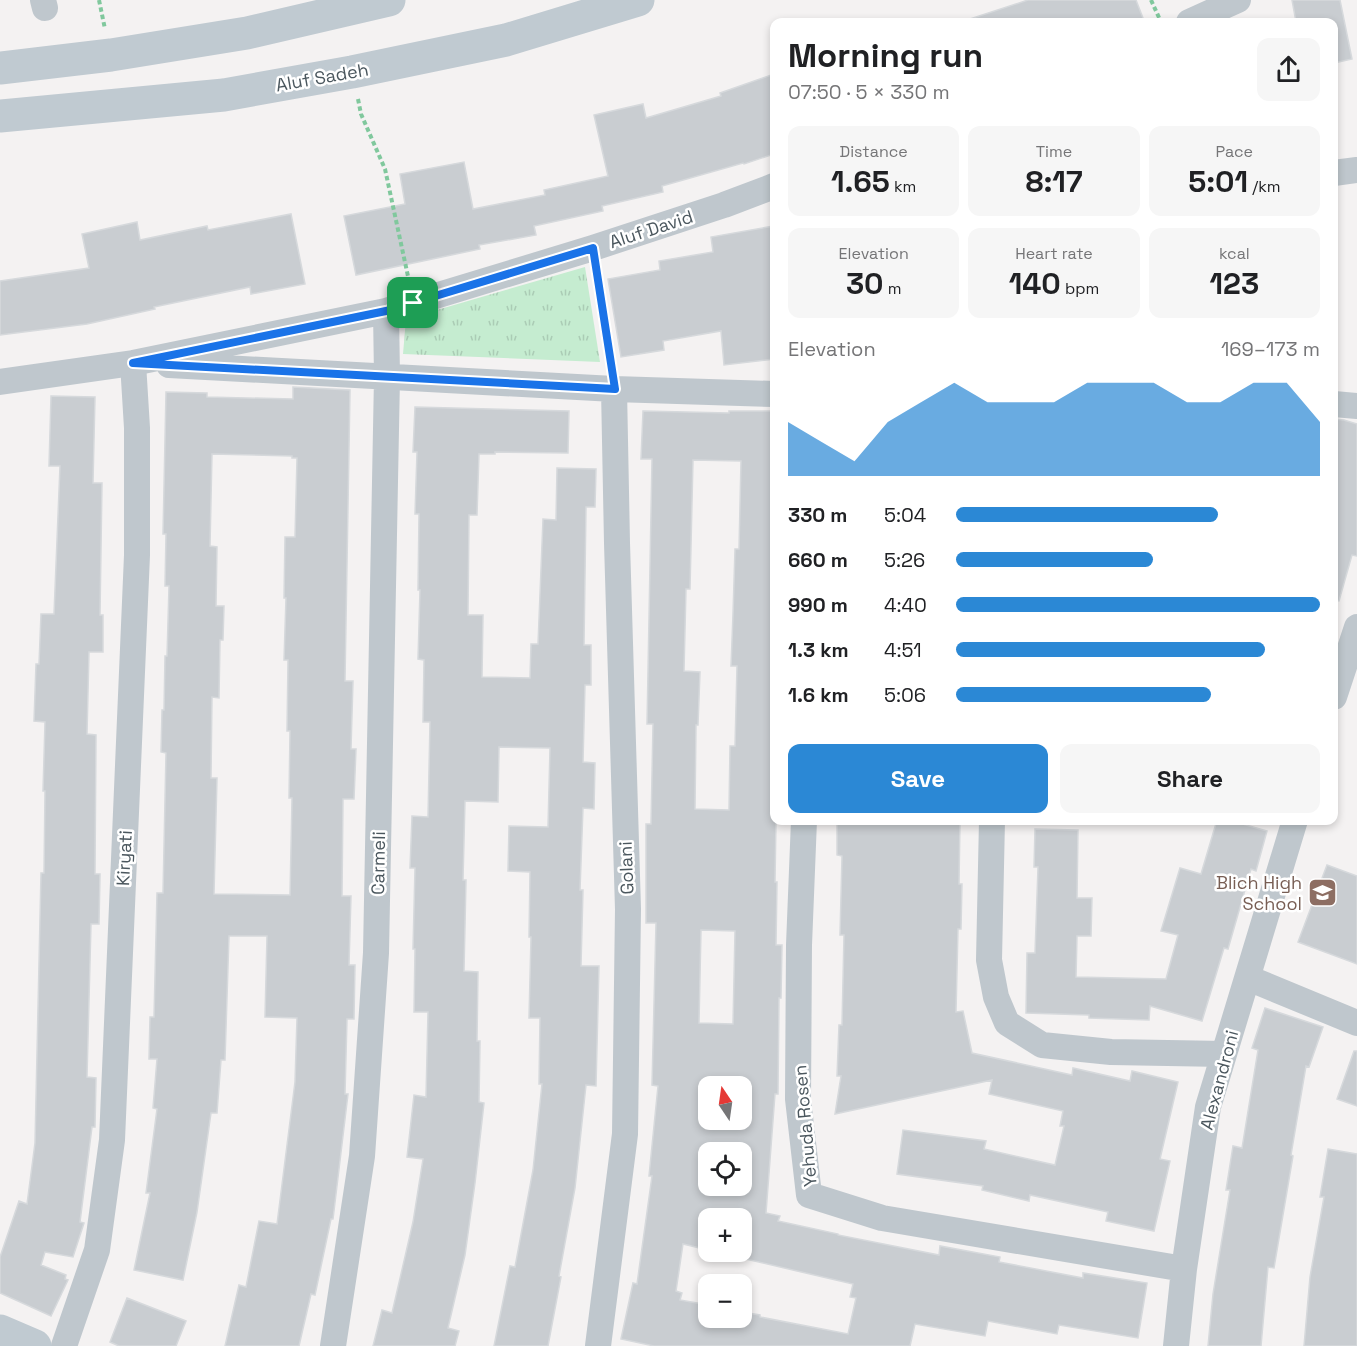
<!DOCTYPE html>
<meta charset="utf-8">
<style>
:root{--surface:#fff;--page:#f6f6f6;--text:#202124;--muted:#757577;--accent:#2b88d5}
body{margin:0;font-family:"Space Grotesk",sans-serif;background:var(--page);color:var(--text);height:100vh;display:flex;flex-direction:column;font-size:22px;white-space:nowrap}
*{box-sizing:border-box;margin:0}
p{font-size:20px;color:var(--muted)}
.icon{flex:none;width:33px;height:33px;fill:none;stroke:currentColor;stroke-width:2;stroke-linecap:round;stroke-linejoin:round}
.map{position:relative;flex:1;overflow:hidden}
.side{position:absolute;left:770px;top:18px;width:568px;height:807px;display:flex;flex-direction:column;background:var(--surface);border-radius:12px;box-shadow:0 3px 9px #0003}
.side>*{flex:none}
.needle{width:39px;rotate:347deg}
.tools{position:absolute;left:698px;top:1076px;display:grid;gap:12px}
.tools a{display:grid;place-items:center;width:54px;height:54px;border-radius:12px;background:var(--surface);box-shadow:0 3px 9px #0003;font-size:30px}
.pin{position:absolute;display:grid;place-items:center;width:51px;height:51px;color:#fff;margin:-26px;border-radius:12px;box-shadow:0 3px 9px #0006}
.round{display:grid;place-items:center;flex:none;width:63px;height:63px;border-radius:12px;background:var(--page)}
.overview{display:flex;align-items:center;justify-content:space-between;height:102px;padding:0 18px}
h1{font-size:33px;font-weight:700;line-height:45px}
.stats{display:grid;grid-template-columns:repeat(3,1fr);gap:9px;height:102px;padding:6px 18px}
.stats div{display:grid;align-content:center;border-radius:12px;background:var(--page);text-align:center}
.stats b{font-size:30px;font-weight:700}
.stats small{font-size:16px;font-weight:400}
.stats p{font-size:16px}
.chart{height:168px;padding:12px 18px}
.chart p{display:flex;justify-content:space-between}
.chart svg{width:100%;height:108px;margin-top:6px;fill:var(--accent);opacity:.7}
.cta{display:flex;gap:12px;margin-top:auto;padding:12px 18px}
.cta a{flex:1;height:69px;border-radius:12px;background:var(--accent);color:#fff;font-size:24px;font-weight:700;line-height:69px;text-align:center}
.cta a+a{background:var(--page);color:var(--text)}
ul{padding:0 18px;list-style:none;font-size:20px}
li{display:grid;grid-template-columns:96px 72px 1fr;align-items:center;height:45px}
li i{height:15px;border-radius:8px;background:var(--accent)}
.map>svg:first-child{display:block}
.park{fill:url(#park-tufts)}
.building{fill:#c9cdd1;stroke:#d6d9dc;stroke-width:1.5;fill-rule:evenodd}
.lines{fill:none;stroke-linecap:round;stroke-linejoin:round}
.path{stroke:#80c89d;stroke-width:4;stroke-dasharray:4.5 3;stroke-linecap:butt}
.street{stroke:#bfc7cd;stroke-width:26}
.secondary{stroke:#c0cad1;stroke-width:33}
.route-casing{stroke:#fff;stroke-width:12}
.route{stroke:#1a73e8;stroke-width:8}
.labels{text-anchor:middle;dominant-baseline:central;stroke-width:5;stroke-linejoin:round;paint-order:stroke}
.street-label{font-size:18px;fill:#4b575e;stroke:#fff}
.education-label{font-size:18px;fill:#785e54;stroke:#fff;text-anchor:end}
</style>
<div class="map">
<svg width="1357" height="1346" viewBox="0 0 1357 1346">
<defs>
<pattern id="park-tufts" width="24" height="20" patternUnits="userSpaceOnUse" patternTransform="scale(1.5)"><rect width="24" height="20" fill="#c5ecd0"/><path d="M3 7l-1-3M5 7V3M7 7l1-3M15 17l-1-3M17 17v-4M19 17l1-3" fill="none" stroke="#abccb5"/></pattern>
</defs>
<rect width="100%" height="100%" fill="#f4f2f2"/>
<path class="park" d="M585,267L600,362L403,354L406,319Z"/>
<path class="building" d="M1028,0H1136L1143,18L1131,22H971L970,19Z
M1292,0H1340L1352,59L1334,63V22H1296Z
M774,74V154L744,164L743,163L662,186L663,192L602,206L603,211L534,226L536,235L479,245L480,249L356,275L344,216L405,204L400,174L464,162L473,209L545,195L544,190L608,176L594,115L643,104L646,118L721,96L720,93Z
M291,214L305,284L251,294L250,287L154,307L155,309L87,324L0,335V281L89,268L82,234L137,222L140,240L207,226L208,230Z
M774,226V359L724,365L721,331L663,341L664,350L621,357L608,279L660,270L659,261L713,252L711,237Z
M293,387L350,390L345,681H353L351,749H356L354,799H343L342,896H351L349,965H355L354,1019H347L345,1094H348L333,1219H331L315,1295L311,1294L299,1346H225L239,1285L246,1287L259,1221L277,1224L295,1082L297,1018L265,1017L267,936H229L225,1060H221L217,1113H211L197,1212L183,1280L134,1270L150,1193H146L157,1109L153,1108L157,1059H149L150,1017H154L157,893H163L166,753L161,752L162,710H164L165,656H167L169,586H165L166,534H163L166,392L207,393V397L293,399ZM212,454L292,456V458H297L295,537H285L284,598H286L284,660H288L287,731H290L289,798H292L290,895L214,894L217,778H211L212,697L219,698L220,640H223L224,606H216L217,547L210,546Z
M51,396L95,397L93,483H102L100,615H103V652H89L87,734L96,735L95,874H100L99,924H91L87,1077L96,1078L95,1127H92L80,1222L84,1223L73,1257L45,1252L41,1265L66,1275L65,1279L68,1280L51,1316L0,1293V1257L19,1201L27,1204L35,1143L41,873H44L45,791H43L45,722L34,721L36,664H39L41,614H54L60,466H49Z
M415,407L569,411L568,453L495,452V454H479L477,515H469L468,615H483L482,677L530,678L531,644H538L543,519L556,520L557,468L596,469L595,507H586L584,645H591V685H585L583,762L595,763L594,809L583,808L580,890H583L581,966H599L596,1086L586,1085L575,1188L559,1276L561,1277L548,1346H494L510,1266L515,1267L533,1170L542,1084H539L540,1018H529L531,937H529L530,872L508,871L509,826L548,827L550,748L499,747L498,802L465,801L463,880H466L464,971L478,972L477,1041H480L479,1102L484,1103L475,1183L465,1255L448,1328L459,1331L455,1346H373L382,1310L392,1313L413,1222L423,1159L407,1157L414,1095L426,1097L428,1012H414L415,949H413L415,868H410L412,816L428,817L430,722H423L424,660L418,659L420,590H418L419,514H415L417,452H413Z
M643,411L729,413V411H774V820H776L775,882H777L776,945H782L781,998H779L778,1094H775L766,1213L780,1216L778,1221L838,1234V1235L939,1255L940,1246L1000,1257L999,1262L1083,1278V1273L1147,1283L1138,1338L1059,1325L1057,1334L988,1321L985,1336L915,1324L910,1346H654L621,1339L633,1283L637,1284L652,1176H649L658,1086L652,1085L656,923H646V824H651L653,724H647L652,459H641ZM693,460L741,461L739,549H735L733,614L731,666H737L735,746H730L729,810L695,809L696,725H698L700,672L684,671L686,589H690ZM701,930L735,931L733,1024L699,1023ZM708,1086H741V1119H708ZM708,1152H741V1185H708ZM708,1218H741V1251H711L853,1284L850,1297L856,1298L848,1334L760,1317V1315L741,1312V1317H708V1305L680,1300L682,1293L676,1291L683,1244L708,1250Z
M1334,419L1344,420L1357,424V556L1352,555L1339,601L1334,600Z
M837,820H960L959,884H962L961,929H958L956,1012L963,1011L972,1053L1072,1075L1073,1068L1130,1081L1132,1071L1178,1082L1160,1159L1170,1161L1154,1231L1106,1221L1108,1212L1030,1195L1029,1201L982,1190L983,1186L897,1174L903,1130L986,1141L984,1149L1055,1165L1064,1126H1060L1063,1111L989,1094L992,1080L835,1114L841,1076H837L839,1025H842L844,935H840L842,856L837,855Z
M1217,820H1229L1267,831L1256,871L1251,869L1228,949L1224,948L1202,1021L1150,1006L1149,1020L1089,1018V1015L1026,1013L1027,953H1035L1038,867H1034L1035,829L1078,830L1077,898H1092L1091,936H1077L1076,977L1166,979L1178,935L1161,931L1180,868L1201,874Z
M1327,865L1357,876V964L1298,942Z
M1265,1008L1323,1027L1309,1067L1306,1066L1291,1155L1293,1156L1274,1268L1268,1267L1261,1346H1208L1213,1294L1230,1190H1226L1233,1146L1242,1148L1258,1050L1252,1048Z
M1354,1051H1357V1106L1337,1099Z
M1328,1149L1357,1154V1346H1304L1310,1277L1324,1197H1320Z
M127,1298L186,1321L176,1346H119L110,1342Z"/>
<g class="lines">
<path class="path" d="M99,0L105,29
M1151,0L1161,22
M358,99L361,114L385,169L409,281
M596,270L611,366"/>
<path class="street" d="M43,0L45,8
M1189,22L1238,0
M1334,173L1357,170
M169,365L614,389L774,394
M0,382L133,363L386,311L593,248L724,205L774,186
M1334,404L1357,406
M1334,697L1357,627
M804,820L799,945L798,1099L809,1195L882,1218L1184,1269
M992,820L989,960L996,997L1007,1023L1042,1045L1111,1052L1224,1054
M1248,978L1357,1023
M64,1346L97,1250L112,1140L137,555V428L133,363
M333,1346L362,1156L376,953L387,377L386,311
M598,1346L625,1134L628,909L617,543L614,389
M1176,1346L1184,1269L1208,1107L1295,820"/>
<path class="secondary" d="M0,68L111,55L247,33L389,0
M0,116L224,95L352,72L506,40L638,0
M0,1331L35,1346"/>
</g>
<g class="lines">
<defs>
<path id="route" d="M593,248L615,389L133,363L386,311Z"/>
</defs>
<use href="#route" class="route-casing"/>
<use href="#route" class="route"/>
</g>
<defs>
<symbol id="school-square" viewBox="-11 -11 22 22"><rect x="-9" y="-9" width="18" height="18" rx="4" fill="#8d6e63" stroke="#fff"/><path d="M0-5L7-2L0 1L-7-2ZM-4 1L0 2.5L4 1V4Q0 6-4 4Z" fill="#fff"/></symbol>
</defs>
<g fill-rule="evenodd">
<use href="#school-square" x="1306" y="876" width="33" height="33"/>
</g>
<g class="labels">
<g class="street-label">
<text transform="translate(322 77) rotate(-10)">Aluf Sadeh</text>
<text transform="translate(651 229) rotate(-18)">Aluf David</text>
<text transform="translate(124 858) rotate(-87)">Kiryati</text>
<text transform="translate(378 863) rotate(-89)">Carmeli</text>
<text transform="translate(626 868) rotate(-92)">Golani</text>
<text transform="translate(1219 1080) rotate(-75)">Alexandroni</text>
<text transform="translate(805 1126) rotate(-95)">Yehuda Rosen</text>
</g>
<g class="education-label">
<text x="1302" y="882">Blich High<tspan x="1302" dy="21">School</tspan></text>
</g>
</g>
</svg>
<div class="tools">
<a><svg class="needle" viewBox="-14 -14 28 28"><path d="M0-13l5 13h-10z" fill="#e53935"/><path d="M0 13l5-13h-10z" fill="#757577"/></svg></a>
<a><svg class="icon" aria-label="locate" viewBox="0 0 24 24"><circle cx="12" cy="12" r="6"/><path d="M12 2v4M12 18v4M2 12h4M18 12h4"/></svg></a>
<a>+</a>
<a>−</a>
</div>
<div class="pin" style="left:413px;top:303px;background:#1e9e55"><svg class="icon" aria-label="arrive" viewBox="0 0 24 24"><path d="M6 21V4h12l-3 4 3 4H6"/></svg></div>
<section class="side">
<div class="overview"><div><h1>Morning run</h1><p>07:50 · 5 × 330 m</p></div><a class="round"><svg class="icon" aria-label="share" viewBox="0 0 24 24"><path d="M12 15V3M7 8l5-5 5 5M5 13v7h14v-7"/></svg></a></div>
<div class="stats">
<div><p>Distance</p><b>1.65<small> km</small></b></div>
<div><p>Time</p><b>8:17</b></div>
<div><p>Pace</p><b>5:01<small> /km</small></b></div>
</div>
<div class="stats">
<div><p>Elevation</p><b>30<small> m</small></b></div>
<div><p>Heart rate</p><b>140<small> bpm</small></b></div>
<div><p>kcal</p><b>123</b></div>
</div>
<div class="chart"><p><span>Elevation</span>169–173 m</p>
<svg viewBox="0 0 160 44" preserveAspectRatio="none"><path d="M0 44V22L10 30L20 38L30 22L40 14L50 6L60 14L70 14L80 14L90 6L100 6L110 6L120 14L130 14L140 6L150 6L160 22V44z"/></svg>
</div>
<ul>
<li><b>330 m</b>5:04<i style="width:72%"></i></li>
<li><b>660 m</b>5:26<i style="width:54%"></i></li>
<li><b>990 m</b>4:40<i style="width:100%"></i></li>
<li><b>1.3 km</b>4:51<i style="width:85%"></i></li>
<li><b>1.6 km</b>5:06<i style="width:70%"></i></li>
</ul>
<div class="cta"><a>Save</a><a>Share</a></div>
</section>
</div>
